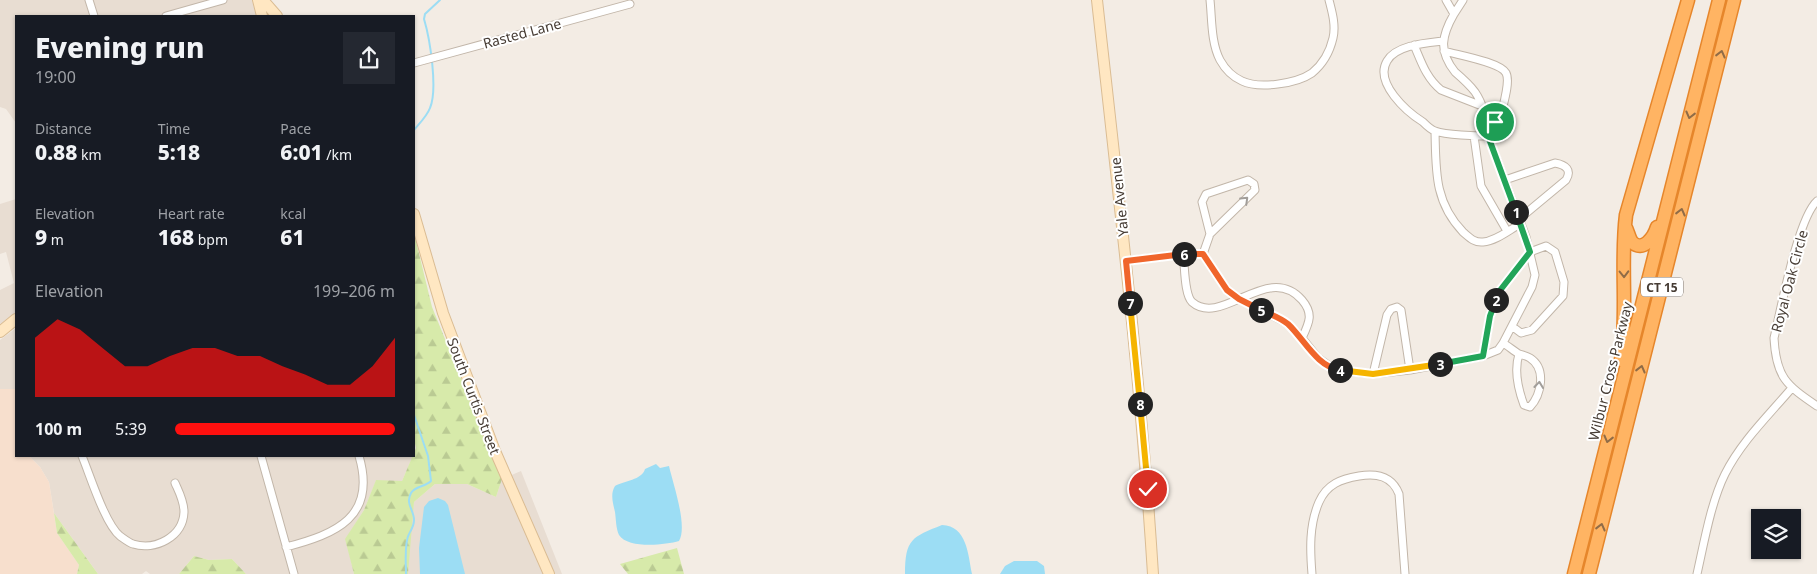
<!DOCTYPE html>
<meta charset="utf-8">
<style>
:root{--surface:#171b24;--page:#242831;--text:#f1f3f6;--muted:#9ea1a6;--accent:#ff100f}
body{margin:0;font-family:"Noto Sans",sans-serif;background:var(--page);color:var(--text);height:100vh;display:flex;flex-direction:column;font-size:19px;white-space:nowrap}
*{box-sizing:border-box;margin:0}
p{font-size:16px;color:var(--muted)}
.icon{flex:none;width:28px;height:28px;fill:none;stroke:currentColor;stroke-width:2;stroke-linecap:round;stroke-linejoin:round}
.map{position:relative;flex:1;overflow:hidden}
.drawer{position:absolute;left:15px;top:15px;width:400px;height:442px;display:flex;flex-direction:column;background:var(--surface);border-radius:0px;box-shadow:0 1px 4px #0004}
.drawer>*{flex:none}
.controls{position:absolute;left:1751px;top:509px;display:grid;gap:10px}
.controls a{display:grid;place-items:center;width:50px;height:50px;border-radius:0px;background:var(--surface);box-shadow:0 1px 4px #0004;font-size:25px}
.pin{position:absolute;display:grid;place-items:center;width:42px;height:42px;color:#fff;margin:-21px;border:2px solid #fff;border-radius:50%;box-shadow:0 1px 5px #0007}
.km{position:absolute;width:25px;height:25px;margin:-12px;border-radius:50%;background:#222;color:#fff;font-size:14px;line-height:25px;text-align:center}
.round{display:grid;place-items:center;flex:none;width:52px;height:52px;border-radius:0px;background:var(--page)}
.head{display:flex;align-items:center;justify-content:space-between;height:85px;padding:0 20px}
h1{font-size:28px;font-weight:800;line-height:38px}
.metrics{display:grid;grid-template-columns:repeat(3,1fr);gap:8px;height:85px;padding:5px 20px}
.metrics div{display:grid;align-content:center}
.metrics b{font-size:21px;font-weight:800}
.metrics small{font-size:14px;font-weight:400}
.metrics p{font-size:14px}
.chart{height:140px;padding:10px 20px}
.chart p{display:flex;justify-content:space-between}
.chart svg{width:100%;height:90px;margin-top:5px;fill:var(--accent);opacity:.7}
ul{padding:0 20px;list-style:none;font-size:16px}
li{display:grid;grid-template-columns:80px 60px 1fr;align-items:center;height:38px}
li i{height:12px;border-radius:6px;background:var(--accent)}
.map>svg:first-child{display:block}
.residential{fill:#e8ddd2}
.commercial{fill:#f7dfcd}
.forest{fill:url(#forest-firs)}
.water{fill:#9cddf4}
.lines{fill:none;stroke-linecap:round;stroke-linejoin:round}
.stream{stroke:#9cddf4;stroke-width:2}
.street-casing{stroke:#c2b6a9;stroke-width:9}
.secondary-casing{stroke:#dabc93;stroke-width:12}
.highway-casing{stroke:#e6862b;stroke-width:15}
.street{stroke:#fff;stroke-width:7}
.secondary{stroke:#ffe7c2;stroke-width:10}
.highway{stroke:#ffb463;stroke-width:12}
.oneway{stroke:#906c47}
.oneway2{stroke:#a29e9a}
.split-1-casing{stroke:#fff;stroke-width:10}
.split-2-casing{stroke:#fff;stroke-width:10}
.split-3-casing{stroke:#fff;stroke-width:10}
.split-4-casing{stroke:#fff;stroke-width:10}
.split-5-casing{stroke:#fff;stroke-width:10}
.split-6-casing{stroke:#fff;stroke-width:10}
.split-7-casing{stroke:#fff;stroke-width:10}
.split-8-casing{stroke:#fff;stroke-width:10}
.split-9-casing{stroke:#fff;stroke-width:10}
.split-1{stroke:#22a559;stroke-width:6}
.split-2{stroke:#22a559;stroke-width:6}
.split-3{stroke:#22a559;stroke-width:6}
.split-4{stroke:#f5b400;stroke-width:6}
.split-5{stroke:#f0652b;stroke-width:6}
.split-6{stroke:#f0652b;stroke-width:6}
.split-7{stroke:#f0652b;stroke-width:6}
.split-8{stroke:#f5b400;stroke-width:6}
.split-9{stroke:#f5b400;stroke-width:6}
.labels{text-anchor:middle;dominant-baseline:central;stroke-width:4;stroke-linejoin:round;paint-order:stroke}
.shield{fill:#fff;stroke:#7e7671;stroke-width:1}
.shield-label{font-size:12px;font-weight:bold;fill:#463c34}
.street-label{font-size:14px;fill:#463c34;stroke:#fff}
</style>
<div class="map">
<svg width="1817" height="574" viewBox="0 0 1817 574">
<defs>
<pattern id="forest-firs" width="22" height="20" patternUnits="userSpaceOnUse" patternTransform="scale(1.25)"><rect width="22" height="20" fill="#d7eaaa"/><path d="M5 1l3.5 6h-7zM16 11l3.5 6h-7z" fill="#baca93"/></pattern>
</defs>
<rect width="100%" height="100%" fill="#f3ece4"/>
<path class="residential" d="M0,0H252L256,16H16V129V123L6,109L0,107Z
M16,199V312L0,324V290L14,283L6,252L0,254V204Z
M16,328V389H0V340Z
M29,456H413L402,481H376L364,510L346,539L354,574H246L232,559L209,560L194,556L179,574H150L146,571L142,574H98L54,513L49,482L40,467Z
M521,471L562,574H407L409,534L414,502L435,484H467L496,497L502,479Z"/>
<path class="commercial" d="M0,389H16V456H29L40,467L49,482L57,533L79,565L77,574H0Z"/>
<path class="forest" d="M414,233L432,307L502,479L496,497L467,484H435L414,502L408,574H354L345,539L364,510L376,480L402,481L416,448L414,439Z
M54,513L98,574H77L79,565L57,533Z
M677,548L684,574H628L620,564Z
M194,556L209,560L232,559L246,574H179Z"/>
<path class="water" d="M656,464L660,468L669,466C673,484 688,526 679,541C665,545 628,549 619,535C616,529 616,519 615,512C613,503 610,494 615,486C624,481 642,480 645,469Z
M438,498L445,501L448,505L465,574H420L419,548L424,507L429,501Z
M942,525C967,526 968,554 972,574H905C905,539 912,537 942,525Z
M1014,561H1037L1044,566L1045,574H1000L1005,566Z"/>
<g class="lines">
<path class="stream" d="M414,130C419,124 427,116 430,108C438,89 430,39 424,19L425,14L440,0
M406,574C406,564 404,543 409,534C411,530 414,526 414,520C414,510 405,504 411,493C415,486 425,487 431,481L428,456L414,415"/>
<defs>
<path id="street" d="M89,0L94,16
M1210,0C1212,19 1211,43 1220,60C1225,69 1233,77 1242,81C1259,89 1296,84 1312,73C1323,64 1330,51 1333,38C1336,25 1332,12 1329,0
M1446,0L1454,14L1463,0
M166,16L223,0
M1443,41C1426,43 1396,45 1387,61C1374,83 1407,112 1423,122C1426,125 1431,130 1435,131C1446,135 1476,136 1488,136
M1414,45C1421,61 1426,78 1441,90L1482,106
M1444,51C1457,55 1500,62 1506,73C1511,82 1502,108 1500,119L1495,122L1487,123
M414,63L630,4
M1435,131C1436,170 1434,202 1463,232C1469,237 1474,243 1483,242C1496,241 1509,230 1520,224
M1474,136L1481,186L1507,231
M1505,180L1555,163C1566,165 1572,170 1566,180L1519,219
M1817,201C1798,218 1781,309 1774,338C1776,377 1786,385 1817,406
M1183,254C1185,266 1184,294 1192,302C1222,328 1268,261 1302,300C1314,314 1309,323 1302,338
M1203,254L1210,234L1255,190L1254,184L1248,180L1206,194L1202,202L1210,234
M1125,261L1183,254H1203L1227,290L1239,299L1287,323L1302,338L1318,358L1335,370L1373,374L1410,370L1483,356L1498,350L1503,343L1532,287L1535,275L1526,237L1488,136C1487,120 1484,105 1475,92C1469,84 1462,78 1455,72C1438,51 1442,35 1454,14
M1503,343C1508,346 1514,351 1519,354C1523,355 1527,356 1530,358C1547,369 1541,395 1530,407L1524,405C1518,389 1514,370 1519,354
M1483,356L1490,316L1498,293L1530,252L1546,246L1555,252L1564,282L1563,296L1532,330L1521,333L1513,327
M1373,374L1387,315L1391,309L1397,307L1401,310L1410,370
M82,456C90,475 105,524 120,536C123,538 129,543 133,544C155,551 183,537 184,512C184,501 179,492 175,483
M261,456L294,574
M286,547C336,534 377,517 359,456
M1312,574C1310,550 1309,525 1319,502C1327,484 1341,479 1359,476C1377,473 1392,476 1399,494L1405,574
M1697,574C1704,543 1711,502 1725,474C1741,442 1768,416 1791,389"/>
<path id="secondary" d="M258,0L262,16
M263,0L277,16
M1097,0C1118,191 1141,382 1153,574
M414,214L443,313L495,451L549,574
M0,332L16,319"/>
<path id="highway" d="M1625,226C1628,231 1629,238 1632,242C1643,253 1654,237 1657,227
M1621,360C1628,311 1620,263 1626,215L1688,0
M1574,574L1719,0
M1589,574L1734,0"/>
</defs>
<use href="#street" class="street-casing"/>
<use href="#secondary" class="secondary-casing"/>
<use href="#highway" class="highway-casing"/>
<use href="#street" class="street"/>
<use href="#secondary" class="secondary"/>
<use href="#highway" class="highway"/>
</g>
<defs><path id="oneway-chevron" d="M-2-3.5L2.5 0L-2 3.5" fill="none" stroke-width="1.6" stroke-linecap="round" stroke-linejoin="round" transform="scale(1.25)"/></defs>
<g class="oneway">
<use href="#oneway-chevron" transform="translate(1721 54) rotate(-76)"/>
<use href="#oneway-chevron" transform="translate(1690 115) rotate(104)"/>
<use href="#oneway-chevron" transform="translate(1681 212) rotate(-76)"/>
<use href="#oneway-chevron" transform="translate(1624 274) rotate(89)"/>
<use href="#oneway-chevron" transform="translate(1641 369) rotate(-76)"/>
<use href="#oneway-chevron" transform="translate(1608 439) rotate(104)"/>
<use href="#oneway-chevron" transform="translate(1601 527) rotate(-76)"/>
</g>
<g class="oneway2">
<use href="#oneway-chevron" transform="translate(1245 200) rotate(-44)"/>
<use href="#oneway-chevron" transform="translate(1539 385) rotate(-84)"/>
</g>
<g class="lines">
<defs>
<path id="split-1" d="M1495,122L1487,123L1488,136L1516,212"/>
<path id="split-2" d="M1496,300L1498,293L1530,252L1516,212"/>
<path id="split-3" d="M1440,364L1483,356L1490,316L1496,300"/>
<path id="split-4" d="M1340,370L1373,374L1440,364"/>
<path id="split-5" d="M1261,310C1270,314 1281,318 1288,324C1304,339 1317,367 1340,370"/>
<path id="split-6" d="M1184,254H1203L1227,290L1239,299L1261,310"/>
<path id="split-7" d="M1130,303L1126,261L1184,254"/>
<path id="split-8" d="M1130,303L1140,404"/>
<path id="split-9" d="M1140,404L1148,489"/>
</defs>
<use href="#split-1" class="split-1-casing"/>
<use href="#split-2" class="split-2-casing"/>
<use href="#split-3" class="split-3-casing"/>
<use href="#split-4" class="split-4-casing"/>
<use href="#split-5" class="split-5-casing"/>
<use href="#split-6" class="split-6-casing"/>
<use href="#split-7" class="split-7-casing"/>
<use href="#split-8" class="split-8-casing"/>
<use href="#split-9" class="split-9-casing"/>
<use href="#split-1" class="split-1"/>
<use href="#split-2" class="split-2"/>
<use href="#split-3" class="split-3"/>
<use href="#split-4" class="split-4"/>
<use href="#split-5" class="split-5"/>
<use href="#split-6" class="split-6"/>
<use href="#split-7" class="split-7"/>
<use href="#split-8" class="split-8"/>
<use href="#split-9" class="split-9"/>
</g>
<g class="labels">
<rect class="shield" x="1641" y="277.5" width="42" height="19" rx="4"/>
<g class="shield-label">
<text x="1662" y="287">CT 15</text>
</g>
<g class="street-label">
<text transform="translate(522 33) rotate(-15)">Rasted Lane</text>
<text transform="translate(1119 197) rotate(-96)">Yale Avenue</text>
<text transform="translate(1789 281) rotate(-75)">Royal Oak Circle</text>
<text transform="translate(1610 371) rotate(-76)">Wilbur Cross Parkway</text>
<text transform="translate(474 396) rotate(69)">South Curtis Street</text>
</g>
</g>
</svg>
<div class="controls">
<a><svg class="icon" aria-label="layers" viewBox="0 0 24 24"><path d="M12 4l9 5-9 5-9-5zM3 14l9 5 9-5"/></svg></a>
</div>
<div class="pin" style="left:1495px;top:122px;background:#1e9e55"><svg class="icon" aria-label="arrive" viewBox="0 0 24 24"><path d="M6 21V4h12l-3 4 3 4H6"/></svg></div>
<div class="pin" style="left:1148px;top:489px;background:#d93025"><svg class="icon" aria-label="check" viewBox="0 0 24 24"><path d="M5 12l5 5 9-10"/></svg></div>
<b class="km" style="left:1516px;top:212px">1</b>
<b class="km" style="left:1496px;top:300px">2</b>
<b class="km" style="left:1440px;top:364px">3</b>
<b class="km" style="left:1340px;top:370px">4</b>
<b class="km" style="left:1261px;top:310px">5</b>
<b class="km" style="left:1184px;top:254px">6</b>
<b class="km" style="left:1130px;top:303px">7</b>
<b class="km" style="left:1140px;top:404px">8</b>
<section class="drawer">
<div class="head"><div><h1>Evening run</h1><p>19:00</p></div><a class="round"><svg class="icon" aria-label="share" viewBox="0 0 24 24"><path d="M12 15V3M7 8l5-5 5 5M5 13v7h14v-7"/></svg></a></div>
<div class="metrics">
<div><p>Distance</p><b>0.88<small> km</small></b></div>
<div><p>Time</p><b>5:18</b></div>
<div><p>Pace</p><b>6:01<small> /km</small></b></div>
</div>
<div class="metrics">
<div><p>Elevation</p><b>9<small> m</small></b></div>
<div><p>Heart rate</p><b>168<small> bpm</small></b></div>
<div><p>kcal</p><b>61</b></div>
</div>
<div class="chart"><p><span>Elevation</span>199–206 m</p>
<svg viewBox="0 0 160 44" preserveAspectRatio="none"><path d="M0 44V15L10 6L20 11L30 20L40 29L50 29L60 24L70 20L80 20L90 24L100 24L110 29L120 33L130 38L140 38L150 29L160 15V44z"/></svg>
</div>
<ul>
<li><b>100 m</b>5:39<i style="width:100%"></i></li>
</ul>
</section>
</div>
